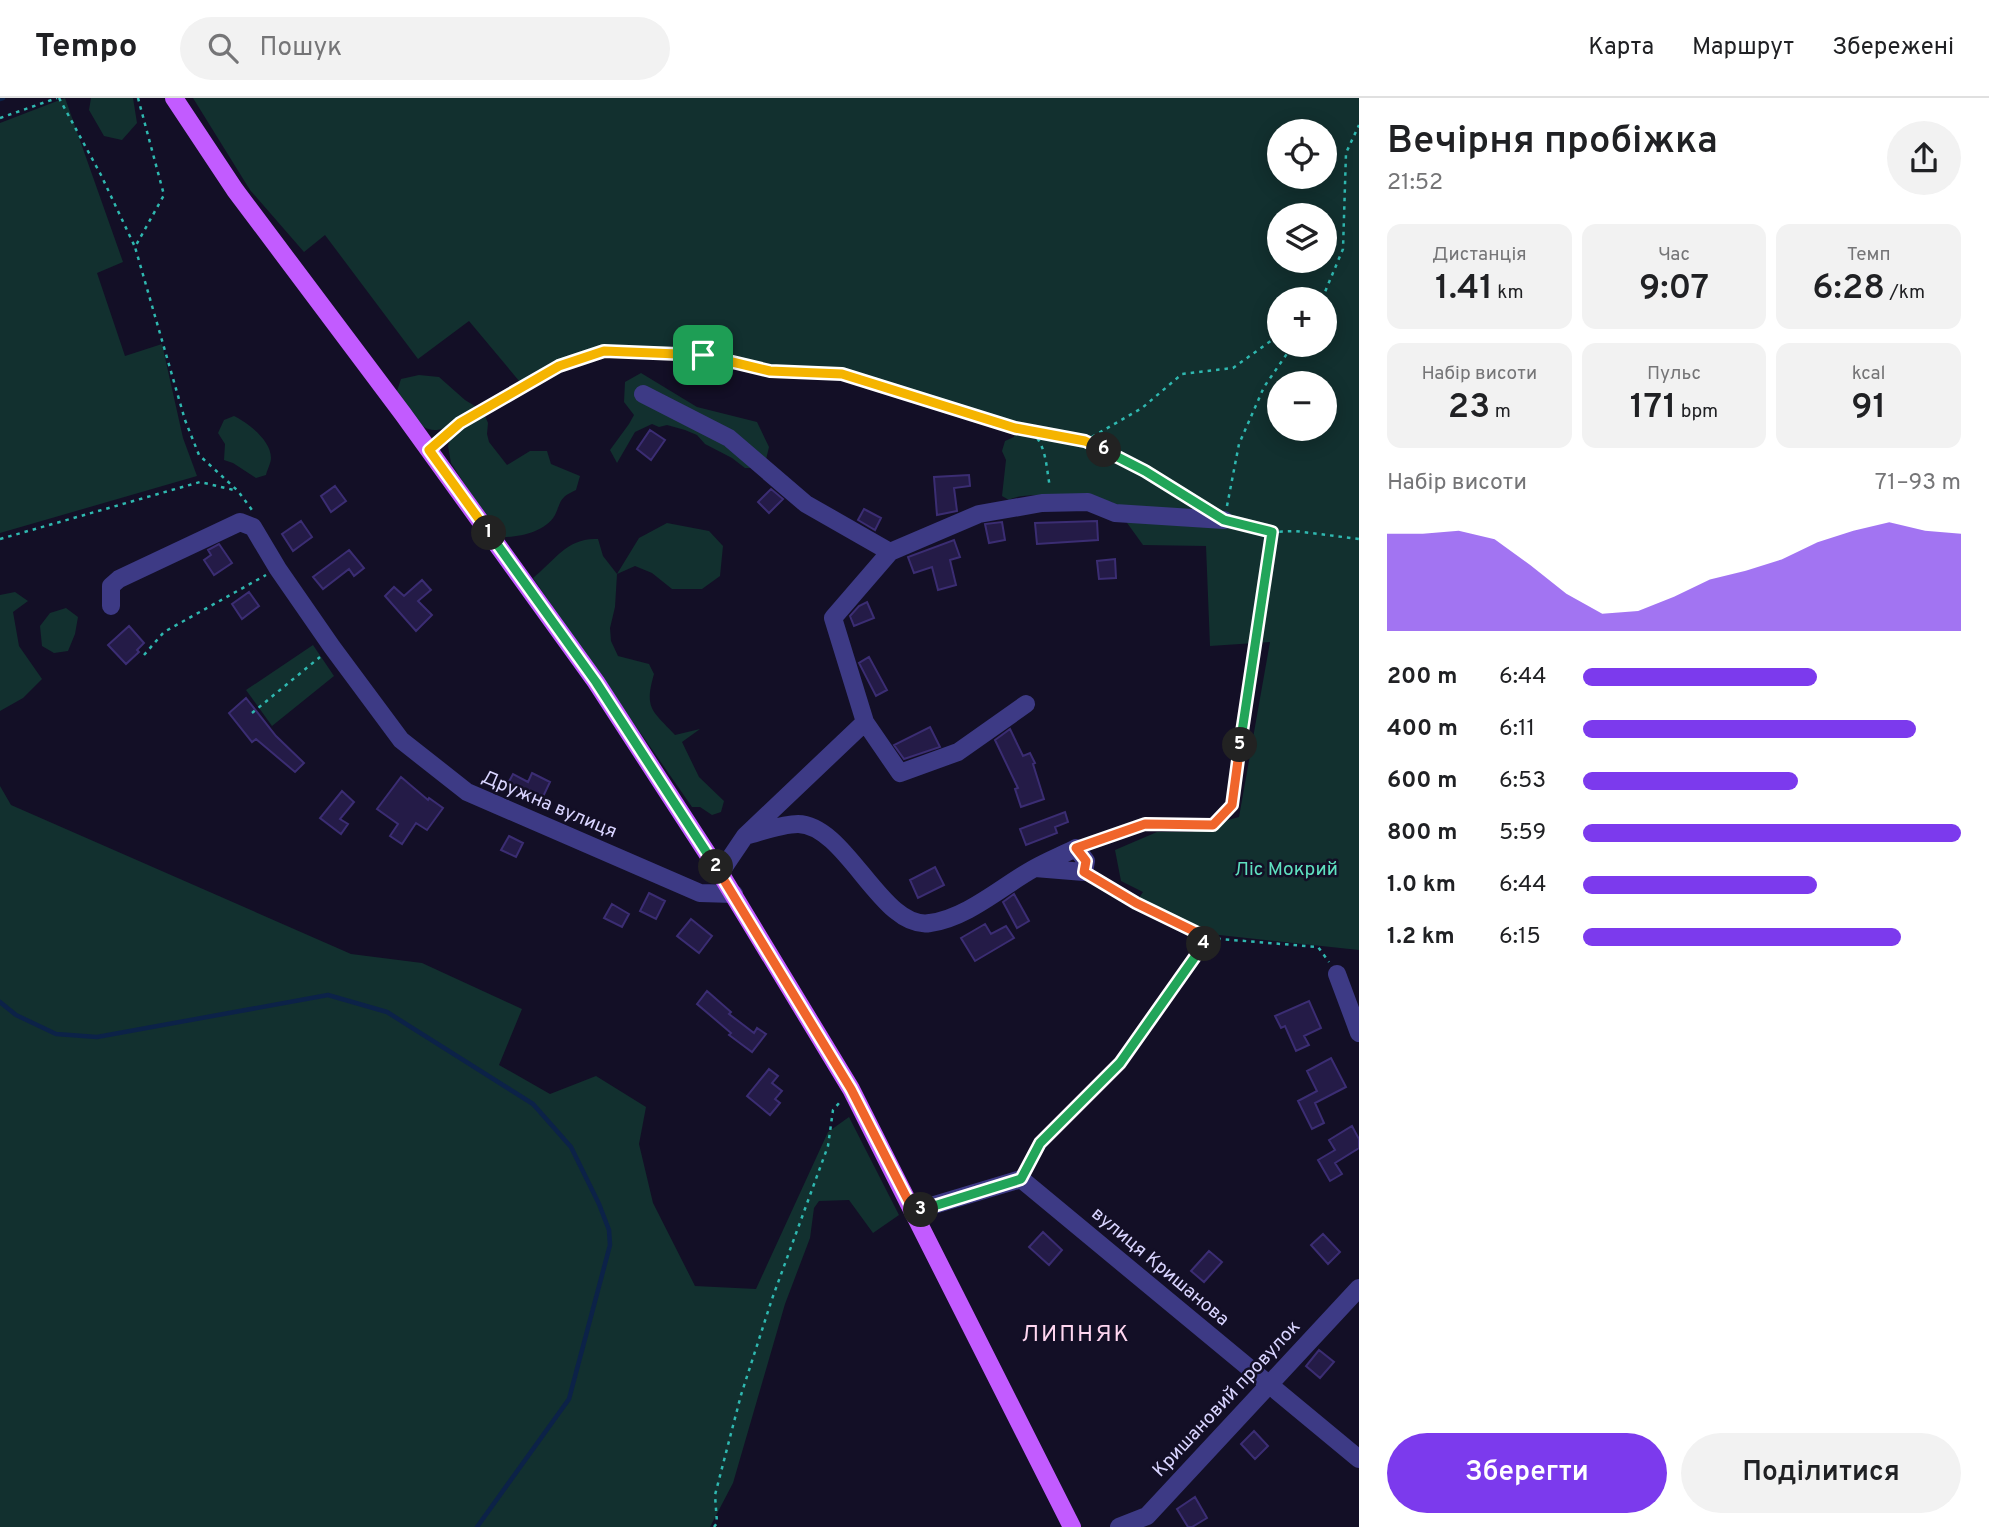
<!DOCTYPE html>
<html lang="uk">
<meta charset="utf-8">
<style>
:root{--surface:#fff;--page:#f2f2f2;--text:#202124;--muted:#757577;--line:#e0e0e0;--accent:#7c3aed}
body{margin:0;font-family:Overpass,sans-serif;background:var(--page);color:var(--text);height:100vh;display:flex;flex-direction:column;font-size:26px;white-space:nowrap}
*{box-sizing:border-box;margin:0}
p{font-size:23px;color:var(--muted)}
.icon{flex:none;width:38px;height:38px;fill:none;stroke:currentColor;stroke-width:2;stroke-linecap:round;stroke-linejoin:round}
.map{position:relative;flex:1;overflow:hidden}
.drawer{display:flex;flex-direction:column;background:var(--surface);width:630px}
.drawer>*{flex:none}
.tools{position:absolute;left:1267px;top:21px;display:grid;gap:14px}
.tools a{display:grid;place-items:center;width:70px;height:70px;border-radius:50%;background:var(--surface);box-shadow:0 4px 18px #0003;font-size:35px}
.pin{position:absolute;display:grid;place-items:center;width:60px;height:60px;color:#fff;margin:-30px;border-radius:14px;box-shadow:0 4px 10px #0006}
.km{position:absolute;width:35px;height:35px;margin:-18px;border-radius:50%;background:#222;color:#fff;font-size:19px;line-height:35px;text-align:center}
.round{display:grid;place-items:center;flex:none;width:74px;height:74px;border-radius:37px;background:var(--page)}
.overview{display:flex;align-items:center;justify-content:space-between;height:119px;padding:0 28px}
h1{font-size:38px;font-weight:600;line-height:52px}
.stats{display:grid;grid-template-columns:repeat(3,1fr);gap:10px;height:119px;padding:7px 28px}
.stats div{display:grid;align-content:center;border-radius:14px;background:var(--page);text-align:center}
.stats b{font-size:35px;font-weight:600}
.stats small{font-size:19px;font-weight:400}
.stats p{font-size:19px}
.chart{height:196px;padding:14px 28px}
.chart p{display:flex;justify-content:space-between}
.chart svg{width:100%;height:126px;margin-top:7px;fill:var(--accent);opacity:.7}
.cta{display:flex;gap:14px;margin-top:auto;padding:14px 28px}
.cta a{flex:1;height:80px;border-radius:42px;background:var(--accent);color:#fff;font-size:28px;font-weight:600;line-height:80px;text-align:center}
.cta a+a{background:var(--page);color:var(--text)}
ul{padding:0 28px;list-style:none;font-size:23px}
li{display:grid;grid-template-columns:112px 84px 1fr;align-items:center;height:52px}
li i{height:18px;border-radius:9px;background:var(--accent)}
header{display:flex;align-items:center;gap:42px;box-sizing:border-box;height:98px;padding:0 35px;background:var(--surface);border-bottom:2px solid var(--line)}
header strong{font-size:33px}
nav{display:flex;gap:38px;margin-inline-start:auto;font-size:24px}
.search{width:490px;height:63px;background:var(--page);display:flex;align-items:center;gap:18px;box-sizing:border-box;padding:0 24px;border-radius:38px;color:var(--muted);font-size:26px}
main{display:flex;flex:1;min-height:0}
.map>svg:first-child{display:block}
.green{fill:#12302f;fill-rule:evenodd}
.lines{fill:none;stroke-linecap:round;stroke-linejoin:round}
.stream{stroke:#0c2248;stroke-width:4.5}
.building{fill:#241b47;stroke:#3b2d73;stroke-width:2}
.path{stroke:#2fb8b0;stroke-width:2.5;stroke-dasharray:3.5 5;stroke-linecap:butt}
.minor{stroke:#3d3a85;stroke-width:18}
.major{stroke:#c25bff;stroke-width:18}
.split-1-casing{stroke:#fff;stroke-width:14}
.split-2-casing{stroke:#fff;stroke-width:14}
.split-3-casing{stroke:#fff;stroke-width:14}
.split-4-casing{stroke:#fff;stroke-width:14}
.split-5-casing{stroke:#fff;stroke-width:14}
.split-6-casing{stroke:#fff;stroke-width:14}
.split-7-casing{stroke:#fff;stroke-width:14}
.split-1{stroke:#f5b400;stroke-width:9}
.split-2{stroke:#22a559;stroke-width:9}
.split-3{stroke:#f0652b;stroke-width:9}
.split-4{stroke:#22a559;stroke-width:9}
.split-5{stroke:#f0652b;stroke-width:9}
.split-6{stroke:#22a559;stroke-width:9}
.split-7{stroke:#f5b400;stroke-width:9}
.labels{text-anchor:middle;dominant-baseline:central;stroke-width:5;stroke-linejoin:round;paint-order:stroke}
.street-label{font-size:19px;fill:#d9d4ff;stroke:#130f26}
.park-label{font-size:19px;fill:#5fe0c0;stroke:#130f26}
.quarter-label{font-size:23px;letter-spacing:2px;fill:#ffd6f0;stroke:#130f26}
</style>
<header>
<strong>Tempo</strong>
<div class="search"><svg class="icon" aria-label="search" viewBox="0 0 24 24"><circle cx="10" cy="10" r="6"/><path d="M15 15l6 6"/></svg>Пошук</div>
<nav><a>Карта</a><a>Маршрут</a><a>Збережені</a></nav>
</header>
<main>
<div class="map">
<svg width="1359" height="1429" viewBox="0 0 1359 1429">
<rect width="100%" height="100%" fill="#130f26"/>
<path class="green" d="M65,0L123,164L97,175L125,258L162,246L183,340L197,378L0,435V25Z
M91,0H133L137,25L122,42L104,38L89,12Z
M193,0H1359V852L1210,836L1139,800L1143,794L1121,783L1115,752L1157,734H1193L1195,731L1239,719L1270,544L1210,548L1206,448L1143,447L1112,404C1089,402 1026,391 1009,402L1002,398L1006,362L1002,353L1005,343L1014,339L1015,330L842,276L770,273L703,257L604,253L559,268L525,290L469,223L418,261L325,137L304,154L250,92ZM1279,33H1325V79H1279ZM1279,117H1325V163H1279ZM1279,201H1325V247H1279ZM1279,285H1325V331H1279Z
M641,275L697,309L757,324L769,349L764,370H745L732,360L705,346L697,337L685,332L667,327L659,329L652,326L635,334L617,365L610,352L629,326L634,317L624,304L625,284Z
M419,277L439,279L465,302L483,313L488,325L487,336L489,344L507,367L530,353H547L551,366L580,378L576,392C559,400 562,402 555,417C546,433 521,439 504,439L497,424L483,414L451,365L448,348L450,341L472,323C457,323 456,324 444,330C421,340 407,311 396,296L401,281Z
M234,318C248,325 271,342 271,360C271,365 267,372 266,377L256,380L233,365L224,362L225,346L218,335L224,322Z
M667,425L709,433L723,448L720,478L702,491H672L652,475L635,468L617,476L615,509L610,530L611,543L618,558L649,566L654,576C644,611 652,612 675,637L700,631L682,644L699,679L724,703L721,714L712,717L700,709H692L533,480C555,462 568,439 598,441L603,458L617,476L639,440Z
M15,494L28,503L13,514L19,548L42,581L23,600L0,613V497Z
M66,510L78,519L75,536L68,553L54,555L42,548L40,528L50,515Z
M313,547L334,578L272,628L246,592Z
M0,688L11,707L351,856L422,865L522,911L499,967L550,996L596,978L646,1009L639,1046L653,1105L695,1188L756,1191L828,1034L849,1019L899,1117L873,1135L849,1102L819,1103L814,1110L810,1140L785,1206L733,1385L710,1429H0Z"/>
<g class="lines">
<path class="stream" d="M0,1L3,0
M0,904L16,917L56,936L97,939L328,897L387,914L533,1006L571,1049L599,1106L609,1132L610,1147L569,1301L477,1429"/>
</g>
<path class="building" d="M650,332L665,342L651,362L637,351Z
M969,377L970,388L954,390L957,413L937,417L934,379Z
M335,388L346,403L331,414L321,398Z
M771,391L783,401L769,415L758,404Z
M864,411L881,420L875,432L858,422Z
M301,423L312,439L293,453L282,436Z
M1097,423L1098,442L1037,446L1035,425Z
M1002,424L1005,442L989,445L985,426Z
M954,442L960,459L950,462L956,487L938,492L932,469L914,475L908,459Z
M219,446L232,465L214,477L204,462L211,457L208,452Z
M349,452L364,470L354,478L349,471L323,491L313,479Z
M1115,461L1116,480L1099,481L1097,463Z
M422,482L431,492L418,503L432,517L416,533L385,498L394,489L404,498Z
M249,494L259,508L242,521L232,506Z
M867,504L874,520L854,528L850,518L859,508Z
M129,528L144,545L137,552L139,554L126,566L108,547Z
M869,559L887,592L876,598L859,565Z
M246,600L276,638L304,665L295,674L256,641L252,644L229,615Z
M930,629L940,649L904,661L894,647Z
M1010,631L1023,658L1030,655L1035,665L1033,666L1044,701L1021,709L1015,691L1018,690L995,642Z
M532,675L550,684L541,703L506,689L513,676L528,684Z
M401,679L428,702L429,700L443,710L427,732L416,725L402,746L390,738L398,726L377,711Z
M342,693L354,704L340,721L348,726L341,736L320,720Z
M1065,714L1068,724L1055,729L1057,735L1026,747L1020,731Z
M509,738L523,745L516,759L501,752Z
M935,769L944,787L918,800L910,782Z
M649,795L665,803L656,821L640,813Z
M1014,796L1029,823L1017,830L1003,804Z
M612,806L629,816L622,829L604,820Z
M691,821L712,838L699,855L677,838Z
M985,826L991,836L1006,828L1014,840L975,863L961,840Z
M707,893L731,914L729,916L754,935L757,930L766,936L752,954L729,937L731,935L697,906Z
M1309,903L1321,930L1304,938L1309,947L1296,953L1285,928L1281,930L1275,918Z
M1331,960L1346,989L1315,1005L1324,1025L1312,1031L1298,1003L1317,993L1307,973Z
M769,971L778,978L772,985L782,993L775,1001L780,1005L770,1017L747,998Z
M1352,1028L1359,1041V1050L1335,1065L1342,1076L1330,1083L1318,1062L1335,1052L1329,1042Z
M1043,1134L1062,1152L1049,1167L1029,1149Z
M1323,1136L1340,1154L1328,1166L1311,1147Z
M1209,1153L1222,1164L1204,1184L1191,1173Z
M1319,1252L1334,1264L1320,1280L1306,1268Z
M1254,1333L1268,1348L1255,1361L1241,1346Z
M1195,1399L1207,1420L1192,1429H1188L1177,1411Z"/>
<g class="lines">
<path class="path" d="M59,0L101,77L135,149
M138,0L164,97L135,149L185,322L199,357L238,393L252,412
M0,20L57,0
M1322,201L1343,151L1346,55L1359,27
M1032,334C1047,348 1046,370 1050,389
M440,342L460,325L559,268L604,253L703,257L770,273L842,276L1015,330L1085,343L1142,310L1182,276L1233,270L1279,237
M1085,343L1145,373L1195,404
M1227,408L1239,346L1264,289L1293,247
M1238,425L1272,434L1295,433L1359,441
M0,441L200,384L234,392
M144,557L164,534L266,477
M252,615L320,559
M1089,745L1145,726L1213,727L1232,707L1272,434
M1096,781L1136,805L1208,840L1318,849L1329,864
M1029,1067L1040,1045L1120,965L1208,840
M714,1429L717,1425L715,1397L741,1297L772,1201L828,1048L833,1012L840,1004"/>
<path class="minor" d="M643,296L729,340L806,406L890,454
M111,508V488L119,481L240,424L253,429L278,471L332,549L401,642L467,694L700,795L734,796
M865,624L900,675L958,654L1026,606
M745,738L865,624L833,520L890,454L979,416L1042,405L1088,404L1115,415L1224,422
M720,775L745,738C761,734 781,726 798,726C847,727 882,833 930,825C967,820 1001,789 1033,771C1047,763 1062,757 1076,750L1086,763L1084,774L1035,770
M1337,876L1359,935
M914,1113L1021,1081L1359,1361
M1119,1429L1147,1418L1359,1190"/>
<path class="major" d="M174,0L235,92L403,316L596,584L720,775L851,991L1072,1429"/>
</g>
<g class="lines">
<defs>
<path id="split-1" d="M489,435L429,352L460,325L559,268L604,253L703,257"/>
<path id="split-2" d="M489,435L596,584L716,769"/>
<path id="split-3" d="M716,769L851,991L914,1114L921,1112"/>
<path id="split-4" d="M921,1112L1021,1081L1040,1045L1120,965L1204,846"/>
<path id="split-5" d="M1204,846L1208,840L1136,805L1084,774L1086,763L1076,750L1145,726L1213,727L1232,707L1240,647"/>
<path id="split-6" d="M1104,352L1145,373L1224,422L1272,434L1240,647"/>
<path id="split-7" d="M703,257L770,273L842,276L1015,330L1085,343L1104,352"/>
</defs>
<use href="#split-1" class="split-1-casing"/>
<use href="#split-2" class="split-2-casing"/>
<use href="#split-3" class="split-3-casing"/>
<use href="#split-4" class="split-4-casing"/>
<use href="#split-5" class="split-5-casing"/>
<use href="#split-6" class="split-6-casing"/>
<use href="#split-7" class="split-7-casing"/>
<use href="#split-1" class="split-1"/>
<use href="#split-2" class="split-2"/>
<use href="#split-3" class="split-3"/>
<use href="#split-4" class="split-4"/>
<use href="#split-5" class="split-5"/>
<use href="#split-6" class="split-6"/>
<use href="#split-7" class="split-7"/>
</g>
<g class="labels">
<g class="street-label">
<text transform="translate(549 707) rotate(23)">Дружна вулиця</text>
<text transform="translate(1160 1169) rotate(40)">вулиця Кришанова</text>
<text transform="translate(1227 1301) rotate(-47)">Кришановий провулок</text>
</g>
<g class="park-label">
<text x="1286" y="772">Ліс Мокрий</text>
</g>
<g class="quarter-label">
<text x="1076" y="1237">ЛИПНЯК</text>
</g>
</g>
</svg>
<div class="tools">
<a><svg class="icon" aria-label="locate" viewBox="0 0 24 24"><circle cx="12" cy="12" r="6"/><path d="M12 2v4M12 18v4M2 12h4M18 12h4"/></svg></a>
<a><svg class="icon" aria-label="layers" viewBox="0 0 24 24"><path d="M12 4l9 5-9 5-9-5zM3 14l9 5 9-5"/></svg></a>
<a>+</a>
<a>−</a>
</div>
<div class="pin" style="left:703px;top:257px;background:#1e9e55"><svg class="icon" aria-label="arrive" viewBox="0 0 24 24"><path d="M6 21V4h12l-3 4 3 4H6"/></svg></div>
<b class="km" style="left:489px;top:435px">1</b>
<b class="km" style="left:716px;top:769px">2</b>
<b class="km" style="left:921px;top:1112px">3</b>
<b class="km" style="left:1204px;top:846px">4</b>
<b class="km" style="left:1240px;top:647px">5</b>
<b class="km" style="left:1104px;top:352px">6</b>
</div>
<section class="drawer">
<div class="overview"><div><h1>Вечірня пробіжка</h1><p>21:52</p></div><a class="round"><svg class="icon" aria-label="share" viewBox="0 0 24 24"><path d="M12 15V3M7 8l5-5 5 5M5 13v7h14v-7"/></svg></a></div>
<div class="stats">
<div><p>Дистанція</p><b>1.41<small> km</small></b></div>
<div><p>Час</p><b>9:07</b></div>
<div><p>Темп</p><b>6:28<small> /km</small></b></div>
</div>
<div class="stats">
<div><p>Набір висоти</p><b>23<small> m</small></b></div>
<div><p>Пульс</p><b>171<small> bpm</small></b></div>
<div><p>kcal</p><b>91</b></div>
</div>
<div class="chart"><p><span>Набір висоти</span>71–93 m</p>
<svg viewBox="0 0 160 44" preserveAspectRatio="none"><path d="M0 44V10L10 10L20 9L30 12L40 21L50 31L60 38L70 37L80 32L90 26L100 23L110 19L120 13L130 9L140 6L150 9L160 10V44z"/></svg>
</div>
<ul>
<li><b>200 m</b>6:44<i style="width:62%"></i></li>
<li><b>400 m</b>6:11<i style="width:88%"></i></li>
<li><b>600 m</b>6:53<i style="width:57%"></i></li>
<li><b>800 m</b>5:59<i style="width:100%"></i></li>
<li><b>1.0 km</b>6:44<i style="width:62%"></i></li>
<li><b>1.2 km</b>6:15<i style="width:84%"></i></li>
</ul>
<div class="cta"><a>Зберегти</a><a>Поділитися</a></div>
</section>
</main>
